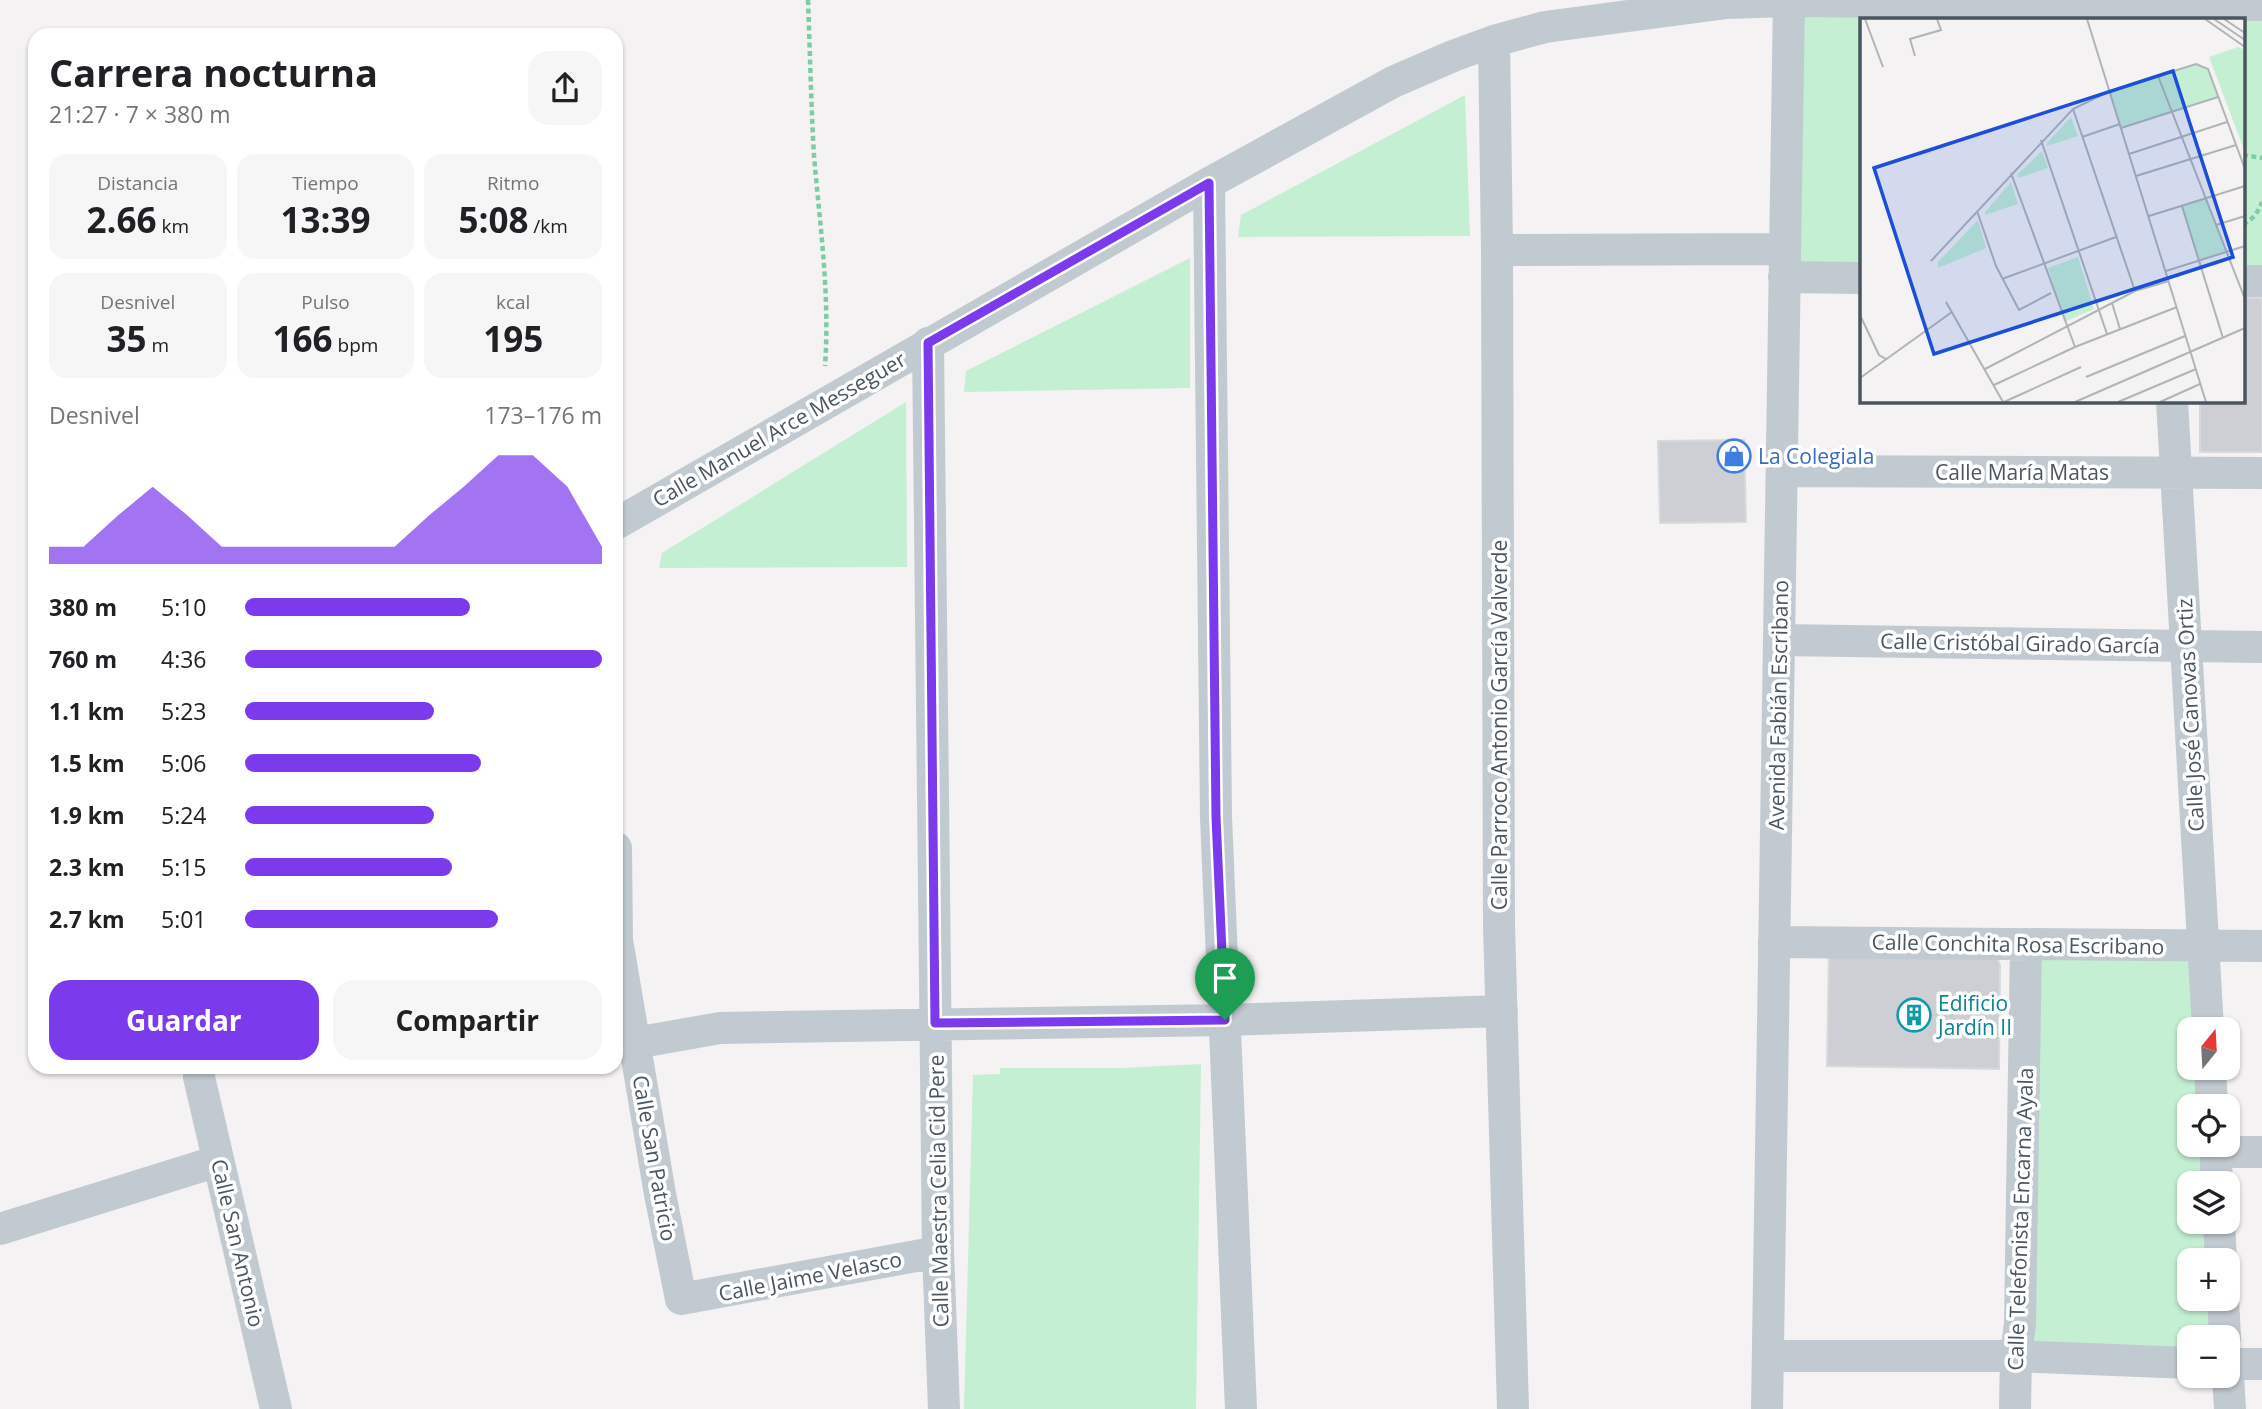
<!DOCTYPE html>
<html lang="es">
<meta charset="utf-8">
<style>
:root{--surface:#fff;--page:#f6f6f6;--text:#202124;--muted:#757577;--accent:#7c3aed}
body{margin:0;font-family:"Open Sans",sans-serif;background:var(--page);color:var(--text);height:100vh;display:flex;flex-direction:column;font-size:26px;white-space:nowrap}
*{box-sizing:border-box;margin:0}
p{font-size:23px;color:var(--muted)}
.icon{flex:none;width:38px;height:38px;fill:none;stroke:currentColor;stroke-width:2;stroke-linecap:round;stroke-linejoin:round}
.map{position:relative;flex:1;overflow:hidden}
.details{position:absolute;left:28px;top:28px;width:595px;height:1046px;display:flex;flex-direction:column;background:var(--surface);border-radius:21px;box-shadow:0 2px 5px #0004}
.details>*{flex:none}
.needle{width:46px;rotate:18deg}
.buttons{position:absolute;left:2177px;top:1017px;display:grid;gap:14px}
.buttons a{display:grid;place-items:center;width:63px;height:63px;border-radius:14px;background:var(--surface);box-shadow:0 2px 5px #0004;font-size:35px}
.pin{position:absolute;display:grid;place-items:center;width:60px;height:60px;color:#fff;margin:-72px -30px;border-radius:50% 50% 50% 0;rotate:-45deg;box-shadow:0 0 7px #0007}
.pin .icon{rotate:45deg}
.round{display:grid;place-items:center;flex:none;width:74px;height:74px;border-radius:21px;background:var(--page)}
.head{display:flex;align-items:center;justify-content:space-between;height:119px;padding:0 21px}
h1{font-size:38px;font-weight:700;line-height:52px}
.figures{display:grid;grid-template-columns:repeat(3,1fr);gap:10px;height:119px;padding:7px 21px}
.figures div{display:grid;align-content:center;border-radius:18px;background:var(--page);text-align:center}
.figures b{font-size:35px;font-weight:700}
.figures small{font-size:19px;font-weight:400}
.figures p{font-size:19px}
.chart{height:196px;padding:14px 21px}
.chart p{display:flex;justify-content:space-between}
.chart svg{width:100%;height:126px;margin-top:7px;fill:var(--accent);opacity:.7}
.primary-button{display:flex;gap:14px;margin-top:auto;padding:14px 21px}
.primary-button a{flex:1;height:80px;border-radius:21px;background:var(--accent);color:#fff;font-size:28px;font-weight:700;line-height:80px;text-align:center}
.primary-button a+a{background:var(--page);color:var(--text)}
ul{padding:0 21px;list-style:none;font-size:23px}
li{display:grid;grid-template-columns:112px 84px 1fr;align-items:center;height:52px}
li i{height:18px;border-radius:9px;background:var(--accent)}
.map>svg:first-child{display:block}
.green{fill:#c4efd3}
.building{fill:#cdcfd4;stroke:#d7d9dd;stroke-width:2}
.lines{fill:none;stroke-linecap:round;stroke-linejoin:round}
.path{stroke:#7dcca3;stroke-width:4.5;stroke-dasharray:5 3.5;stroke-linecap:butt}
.minor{stroke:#c1cad0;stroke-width:32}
.route-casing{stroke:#fff;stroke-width:14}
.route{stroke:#7c3aed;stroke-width:9}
.labels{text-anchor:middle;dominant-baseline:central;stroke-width:7;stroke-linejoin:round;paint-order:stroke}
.street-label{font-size:21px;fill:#4a565f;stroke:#fff}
.shop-label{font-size:21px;fill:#366cbe;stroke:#fff;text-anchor:start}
.culture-label{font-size:21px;fill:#0d838f;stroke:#fff;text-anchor:start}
.inset-road{fill:none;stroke:#b0b4b7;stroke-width:2}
.view{fill:#1d4ed8;fill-opacity:0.15;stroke:#1d4ed8;stroke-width:3.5}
.inset-edge{fill:none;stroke:#4a565f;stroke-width:3.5}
</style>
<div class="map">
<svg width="2262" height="1409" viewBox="0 0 2262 1409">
<rect width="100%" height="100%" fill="#f4f2f2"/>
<path class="green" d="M1789,1L2262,6V281H2243V19H1861V278L1784,277Z
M1465,95L1470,236L1238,237L1241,215Z
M1190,258V388L964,392L966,371Z
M906,402L907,567L659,568L662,553Z
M2026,944L2203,946L2208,1029H2189V1068H2210L2212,1106H2189V1144L2214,1145L2217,1183H2189V1222H2219L2221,1260H2189V1298L2223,1299L2225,1337H2189V1363L2016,1356Z
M1201,1064L1196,1409H964L973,1075L1000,1074V1068H1122Z"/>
<path class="building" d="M2243,298H2262V452H2200V401H2243Z
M1744,440L1746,522L1660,523L1658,441Z
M1829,951L1996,956L2000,965L1999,1069L1827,1066Z"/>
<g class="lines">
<path class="path" d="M808,0C810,52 811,104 814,156C820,226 830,295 825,366
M2243,155L2262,158
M2243,224C2252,221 2259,211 2262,202"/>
<path class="minor" d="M1494,41L1497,250L1499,926L1513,1409
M1209,183L1216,817L1241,1409
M1497,250L1785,249
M1784,277L1861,278
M2243,281H2262
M928,343L938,1252L944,1409
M2172,401L2208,1029
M1782,471L2262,473
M616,524L1209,183L1393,82L1453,56L1494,41L1545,27L1727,3L1789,1L2262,5
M1779,640L2262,647
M616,848L617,940L660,1194L681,1299L938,1252
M1774,942L2262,946
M635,1043L720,1028L1225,1020L1502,1011
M2210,1068L2212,1106
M199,1077L276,1409
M2215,1144L2217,1183
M2215,1152H2262
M2219,1222L2221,1260
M0,1229L218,1161
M2223,1298L2225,1337
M1768,1356H2016L2189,1363
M2228,1364H2262
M2228,1376L2230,1409
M1767,1409L1789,0
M2015,1409L2016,1356L2020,1323L2026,944"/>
</g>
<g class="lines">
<defs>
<path id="route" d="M1209,183L1216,817L1225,1020L935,1023L928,343Z"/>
</defs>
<use href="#route" class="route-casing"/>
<use href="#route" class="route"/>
</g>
<defs>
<symbol id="shop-ring" viewBox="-11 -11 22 22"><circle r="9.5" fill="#fff" stroke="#3f7fe0" stroke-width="1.5"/><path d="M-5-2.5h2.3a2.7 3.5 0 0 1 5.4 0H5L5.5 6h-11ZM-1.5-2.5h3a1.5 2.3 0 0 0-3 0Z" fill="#3f7fe0"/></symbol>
<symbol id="building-ring" viewBox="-11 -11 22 22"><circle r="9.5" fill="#fff" stroke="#0f9aa8" stroke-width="1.5"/><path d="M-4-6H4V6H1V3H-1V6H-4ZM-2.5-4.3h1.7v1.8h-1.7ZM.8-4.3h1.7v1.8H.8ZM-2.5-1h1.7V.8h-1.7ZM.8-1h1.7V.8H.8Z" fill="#0f9aa8"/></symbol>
</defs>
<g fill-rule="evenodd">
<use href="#shop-ring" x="1715" y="437" width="38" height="38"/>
<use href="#building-ring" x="1895" y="996" width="38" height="38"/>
</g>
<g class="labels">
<g class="street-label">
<text transform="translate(779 429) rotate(-30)">Calle Manuel Arce Messeguer</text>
<text x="2022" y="472">Calle María Matas</text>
<text transform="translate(2020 643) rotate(1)">Calle Cristóbal Girado García</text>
<text transform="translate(1778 705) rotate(-89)">Avenida Fabián Escribano</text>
<text transform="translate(2190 715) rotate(-93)">Calle José Canovas Ortiz</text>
<text transform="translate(1499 725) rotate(-90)">Calle Parroco Antonio García Valverde</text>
<text transform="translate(2018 944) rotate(1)">Calle Conchita Rosa Escribano</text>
<text transform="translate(655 1158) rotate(80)">Calle San Patricio</text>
<text transform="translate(938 1191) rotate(-91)">Calle Maestra Celia Cid Pere</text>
<text transform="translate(2020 1219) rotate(-88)">Calle Telefonista Encarna Ayala</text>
<text transform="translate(238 1243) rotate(77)">Calle San Antonio</text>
<text transform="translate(810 1276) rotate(-11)">Calle Jaime Velasco</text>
</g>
<g class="shop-label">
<text x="1758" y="456">La Colegiala</text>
</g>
<g class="culture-label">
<text x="1938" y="1003">Edificio<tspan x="1938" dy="24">Jardín II</tspan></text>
</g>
</g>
<g transform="translate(1860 18)">
<rect width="385" height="385" fill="#f4f2f2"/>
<path d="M378,29L385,32V134L349,39ZM336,46L348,51L358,79L261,110L250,73ZM211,99L218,118L187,128V125ZM182,133L188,150L158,160L157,157ZM151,164L158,186L125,197V194ZM346,180L367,235L338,242L322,188ZM118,202L126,230L78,250V244ZM218,239L234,291L204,304L188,250Z" fill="#c4efd3"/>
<path class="inset-road" d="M5,1L23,49M227,1L346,384M345,1L385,29M354,1L385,22M364,1L385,15M55,38L50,21L81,12L77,1M298,58L385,281M213,91L275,273M261,110L358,79M222,119L260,106M181,122L247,316M269,136L367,104M151,155L215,329M276,158L376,127M322,188L363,320M117,193L136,248L159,292L191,275M289,198L385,168M356,207L385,198M71,243L213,91L250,73L336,46L348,51L385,151M306,253L385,228M142,261L256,219M86,284L143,384M252,285L260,311M0,297L19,337L26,341M125,351L275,273L309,263M226,359L325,318M0,360L92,294M134,367L215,329L317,289M144,384L221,349M215,384L385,310M258,384L336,351M300,384L340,366"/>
<path class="view" d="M313,53L373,239L74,336L14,150Z"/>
<rect width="385" height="385" class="inset-edge"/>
</g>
</svg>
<div class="buttons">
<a><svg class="needle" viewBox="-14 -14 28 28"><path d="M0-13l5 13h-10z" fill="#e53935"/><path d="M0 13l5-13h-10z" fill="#757577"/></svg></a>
<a><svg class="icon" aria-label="locate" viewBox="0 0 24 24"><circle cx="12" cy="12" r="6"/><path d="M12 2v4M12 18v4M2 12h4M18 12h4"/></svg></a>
<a><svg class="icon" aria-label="layers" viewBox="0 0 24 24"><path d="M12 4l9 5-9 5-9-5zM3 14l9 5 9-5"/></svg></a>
<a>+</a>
<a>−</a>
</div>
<div class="pin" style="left:1225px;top:1020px;background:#1e9e55"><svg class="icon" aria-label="arrive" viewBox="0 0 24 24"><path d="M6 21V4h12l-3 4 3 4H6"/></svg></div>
<section class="details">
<div class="head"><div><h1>Carrera nocturna</h1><p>21:27 · 7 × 380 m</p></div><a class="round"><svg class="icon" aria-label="share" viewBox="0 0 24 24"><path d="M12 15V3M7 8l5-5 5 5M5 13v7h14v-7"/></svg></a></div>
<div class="figures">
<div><p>Distancia</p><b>2.66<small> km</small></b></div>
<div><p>Tiempo</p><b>13:39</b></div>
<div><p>Ritmo</p><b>5:08<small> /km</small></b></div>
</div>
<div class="figures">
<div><p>Desnivel</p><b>35<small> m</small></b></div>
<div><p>Pulso</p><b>166<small> bpm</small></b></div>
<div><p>kcal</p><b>195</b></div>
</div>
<div class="chart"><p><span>Desnivel</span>173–176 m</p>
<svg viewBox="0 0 160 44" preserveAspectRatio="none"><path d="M0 44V38L10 38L20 27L30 17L40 27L50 38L60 38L70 38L80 38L90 38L100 38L110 27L120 17L130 6L140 6L150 17L160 38V44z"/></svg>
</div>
<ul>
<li><b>380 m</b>5:10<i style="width:63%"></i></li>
<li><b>760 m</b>4:36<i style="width:100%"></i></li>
<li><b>1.1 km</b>5:23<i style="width:53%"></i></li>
<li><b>1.5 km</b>5:06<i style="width:66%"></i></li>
<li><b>1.9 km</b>5:24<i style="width:53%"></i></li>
<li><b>2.3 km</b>5:15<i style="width:58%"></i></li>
<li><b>2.7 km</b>5:01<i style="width:71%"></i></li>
</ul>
<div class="primary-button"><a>Guardar</a><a>Compartir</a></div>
</section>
</div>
